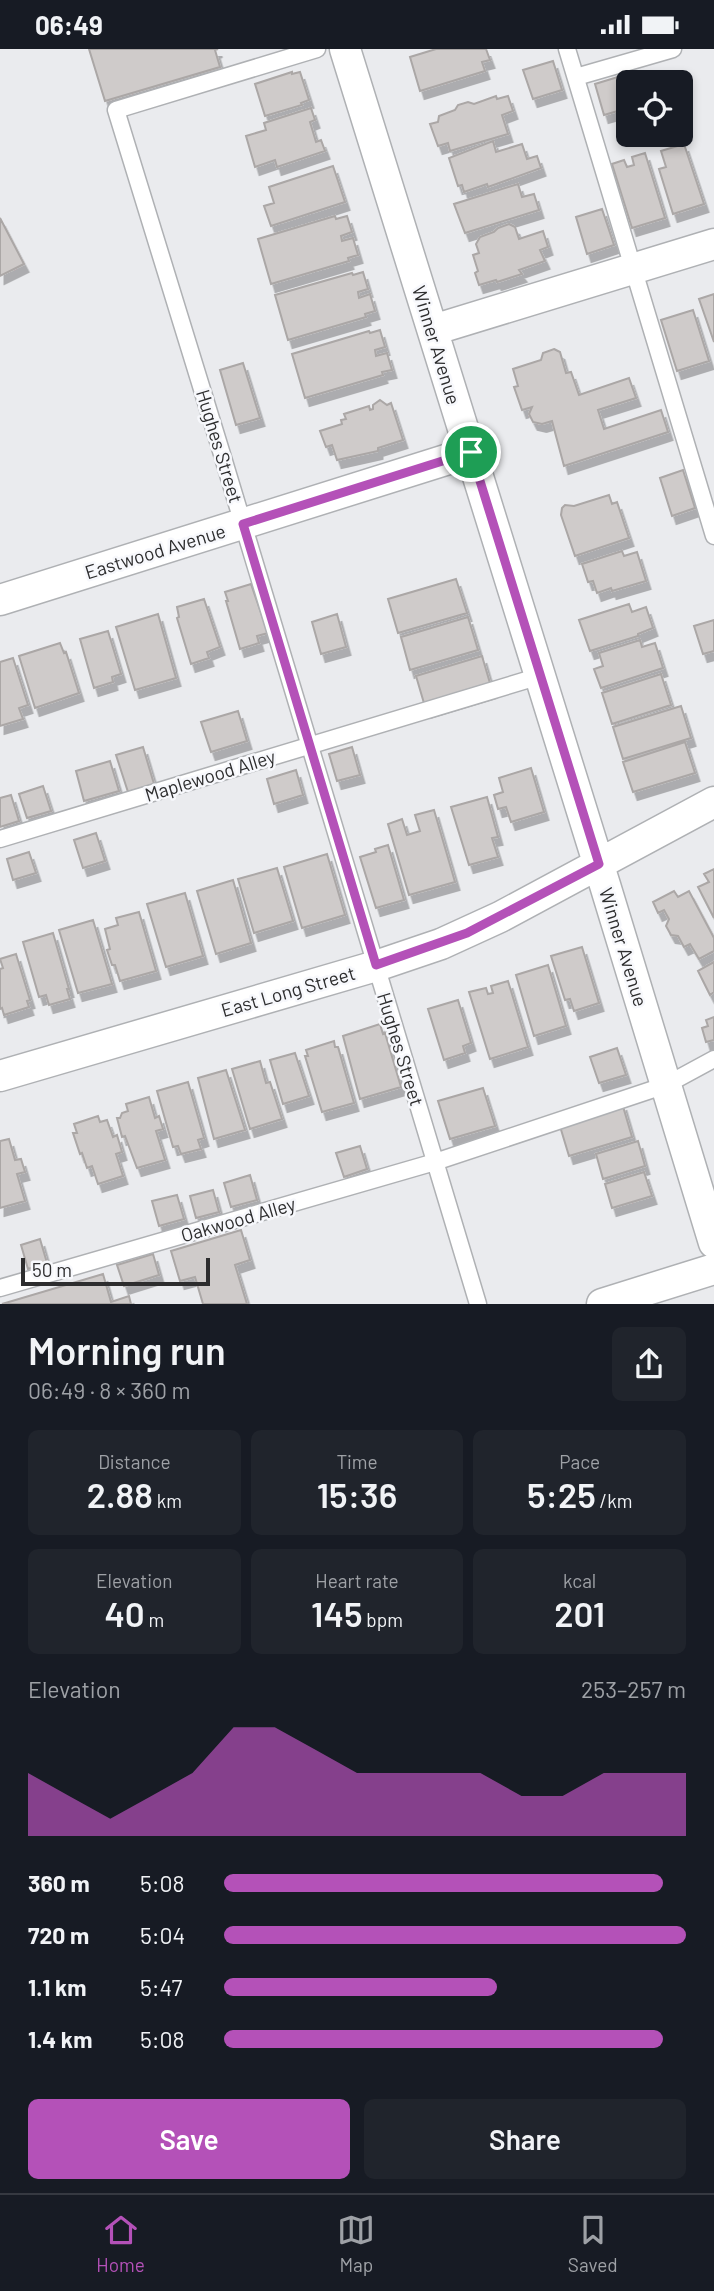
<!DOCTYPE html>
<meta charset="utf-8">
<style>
:root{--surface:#171b24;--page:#20242c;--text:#f1f3f6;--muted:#9ea1a6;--line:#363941;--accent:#b451b8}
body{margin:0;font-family:Barlow,sans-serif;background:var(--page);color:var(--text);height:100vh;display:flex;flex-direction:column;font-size:26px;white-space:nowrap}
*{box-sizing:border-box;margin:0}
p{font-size:23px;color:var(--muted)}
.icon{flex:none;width:38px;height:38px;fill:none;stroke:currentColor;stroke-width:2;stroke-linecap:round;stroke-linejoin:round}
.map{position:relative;height:1255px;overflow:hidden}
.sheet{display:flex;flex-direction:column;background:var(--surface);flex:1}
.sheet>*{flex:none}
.tools{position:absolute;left:616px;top:21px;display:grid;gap:14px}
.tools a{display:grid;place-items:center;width:77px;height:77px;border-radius:10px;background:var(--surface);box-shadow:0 4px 10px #0003;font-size:35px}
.scale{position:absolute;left:21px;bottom:18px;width:189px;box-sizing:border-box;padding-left:7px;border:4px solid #2d2d2e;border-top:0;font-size:19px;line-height:24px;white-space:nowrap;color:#2d2d2e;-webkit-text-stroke:5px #f7f8fc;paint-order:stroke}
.pin{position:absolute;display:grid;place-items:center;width:60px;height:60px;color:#fff;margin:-30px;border:4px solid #fff;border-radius:50%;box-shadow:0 2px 7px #0007}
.round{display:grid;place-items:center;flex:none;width:74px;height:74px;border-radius:10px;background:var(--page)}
.headline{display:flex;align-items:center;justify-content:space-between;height:119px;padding:0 28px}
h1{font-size:38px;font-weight:600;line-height:52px}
.stats{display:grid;grid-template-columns:repeat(3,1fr);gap:10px;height:119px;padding:7px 28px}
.stats div{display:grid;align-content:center;border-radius:10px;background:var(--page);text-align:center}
.stats b{font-size:35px;font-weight:600}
.stats small{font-size:19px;font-weight:400}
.stats p{font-size:19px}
.chart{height:196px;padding:14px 28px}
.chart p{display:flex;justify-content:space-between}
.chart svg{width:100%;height:126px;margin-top:7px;fill:var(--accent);opacity:.7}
.primary-button{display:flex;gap:14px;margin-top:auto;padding:14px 28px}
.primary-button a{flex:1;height:80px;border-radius:10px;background:var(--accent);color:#fff;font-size:28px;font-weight:600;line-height:80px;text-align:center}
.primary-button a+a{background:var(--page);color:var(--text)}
ul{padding:0 28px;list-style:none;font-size:23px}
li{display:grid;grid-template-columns:112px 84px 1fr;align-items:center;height:52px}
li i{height:18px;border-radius:9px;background:var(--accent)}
.status{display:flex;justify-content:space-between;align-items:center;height:49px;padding:0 35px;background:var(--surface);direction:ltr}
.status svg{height:19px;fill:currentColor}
.tab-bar{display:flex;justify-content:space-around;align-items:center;height:98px;border-top:2px solid var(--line);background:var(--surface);font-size:19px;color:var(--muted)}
.tab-bar a{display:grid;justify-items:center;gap:4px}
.tab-bar .selected{color:var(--accent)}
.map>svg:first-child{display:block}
.building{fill:#cfcbca;stroke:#aba7a6;stroke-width:2;filter:url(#shadow)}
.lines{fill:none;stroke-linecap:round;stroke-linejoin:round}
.service-casing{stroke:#afb1b4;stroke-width:19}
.minor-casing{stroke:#afb1b4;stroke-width:33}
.service{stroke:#fff;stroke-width:16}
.minor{stroke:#fff;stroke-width:30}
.route-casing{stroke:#fff;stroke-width:14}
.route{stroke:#b451b8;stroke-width:9}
.labels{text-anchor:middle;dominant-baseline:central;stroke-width:5;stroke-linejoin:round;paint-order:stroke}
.street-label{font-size:19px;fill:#2d2d2e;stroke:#f7f8fc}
</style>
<div class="status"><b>06:49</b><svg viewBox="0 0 49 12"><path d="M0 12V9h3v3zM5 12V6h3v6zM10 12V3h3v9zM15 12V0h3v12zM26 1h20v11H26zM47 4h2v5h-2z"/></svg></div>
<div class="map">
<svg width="714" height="1255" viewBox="0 0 714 1255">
<defs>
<filter id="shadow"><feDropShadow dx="4.5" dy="8" stdDeviation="0" flood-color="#0004"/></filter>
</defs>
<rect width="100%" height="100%" fill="#eaebee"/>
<path class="building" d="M89,0H218L215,1L220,18L105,52Z
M436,0H486L490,11L482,13L485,22L420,42L410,8Z
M553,12L562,41L533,50L523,21Z
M292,23V25L300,23L309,51L301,54L302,56L265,67L255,35Z
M621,27L628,59L604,66L595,35Z
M496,47L497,50L508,47L513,62L502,66L508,85L450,102L448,94L438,97L430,75L438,73L439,67L455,61L458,56L468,53L474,55Z
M311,59L315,71L310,73L316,93L321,91L325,102L277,118L275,111L255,118L246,87L266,81L264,74Z
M493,92L496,103L522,95L527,110L537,107L541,119L488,138L487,135L464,143L462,136L458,137L449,109Z
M684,95L704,155L673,165L659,120L666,118L661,102Z
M645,104L665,169L632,179L612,115L624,111L627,118L634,116L632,108Z
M333,117L345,153L271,177L264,157L274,154L269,138Z
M518,135L522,148L534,145L539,161L465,184L454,155Z
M602,160L614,196L587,205L576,168Z
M335,167L336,170L347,167L352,183L341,187L342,192L353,189L358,206L348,209L349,212L271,235L258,190Z
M0,169L24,215L0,227Z
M509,175L515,178L519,190L543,182L548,198L540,201L545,212L519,221L522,225L497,233L496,231L479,236L475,224L478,222L473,206L479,204L476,195L480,188L494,183L498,179Z
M363,223L368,240L358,243L359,249L370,245L375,262L365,265L366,268L288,291L275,246L352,224L353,226Z
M714,245V293L699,250Z
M693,261L709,312L677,322L661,271Z
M380,281L385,298L375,301L376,307L387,304L392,321L382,323L383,326L305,349L292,305L369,282L370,284Z
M554,300L560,303L566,324L571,323L579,346L629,329L636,349L598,361L604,380L661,361L668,383L564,417L552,372L542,375L533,373L529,365L532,358L522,361L514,338L518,337L513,320L541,311L543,304Z
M243,314L260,369L236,376L220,321Z
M380,351L387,356L391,354L403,391L378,399V402L337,411L332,396L326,398L320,382L342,375L341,371L346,370L344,365L369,357L370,361L373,360V356Z
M683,421L695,459L672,467L660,429Z
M609,446L612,455L617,453L629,489L575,507L561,466L562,459L565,456L574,457Z
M622,502L624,507L637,503L646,532L612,542L611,539L597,544L593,532L588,533L582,515Z
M456,530L467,564L398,584L388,550Z
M251,535L268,584L257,587L259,594L240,600L226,552H228L225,543Z
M204,550L220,598L207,603L209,609L191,615L177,569L179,568L177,558Z
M629,555L632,563L646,558L653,579L638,585V587L590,602L579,571Z
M158,565L176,629L135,641L116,578Z
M337,565L346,598L321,605L312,573Z
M468,568L478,601L410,621L401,588Z
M714,571V602L703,605L694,577Z
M108,582L121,625L112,628L113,633L94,639L80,590Z
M640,591L642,598L655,594L663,619L601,639L594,620L603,617L599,604Z
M60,594L64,604L66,603L79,644L35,659L19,607Z
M482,607L492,641L426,661L416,627Z
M13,609L28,656L19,659L23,670L0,677V613Z
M661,625L671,656L612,675L602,644Z
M681,657L691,689L623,710L613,678Z
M238,662L247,692L211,703L201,673Z
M685,693L695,724L633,743L623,713Z
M143,698L154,735L128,743L116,706Z
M352,698L360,726L337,732L329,705Z
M110,712L119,742L84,752L76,722Z
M531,719L544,763L511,773L506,758L498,760L494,746L503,743L499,729Z
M296,721L303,746L274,755L267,730Z
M43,737L51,762L27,769L19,745Z
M11,746L19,772L0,778V749Z
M487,748L498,788L492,789L498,808L469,816L451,758Z
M434,761L455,833L409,846L388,775L402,770L407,786L420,782L415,766Z
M96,784L105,812L83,819L74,791Z
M388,796L404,851L376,859L360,808L376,803L375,800Z
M29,803L36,824L13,831L7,810Z
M327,805L345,866L302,879L284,818Z
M277,819L293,872L254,884L238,830Z
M714,820V869L698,838L709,833L704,825Z
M233,831L251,894L216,905L197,842Z
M674,842L678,848L689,842L714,889V902L699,910L690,895L684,898L678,887L671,886L666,877L669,870L664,861L658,864L653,853Z
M185,844L203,907L166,918L147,855Z
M139,863L156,922L120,932L115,916H112L107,901L110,900L105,880L118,876L116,869Z
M93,871L112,935L78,944L59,881Z
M53,884L69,940H67L70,950L49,956L46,946L39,948L23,893Z
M582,898L599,954L574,962L570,950L565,951L551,907Z
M16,905L30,951L27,952L29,958L4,966L2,959L0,960V920L3,919L0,910Z
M714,913V943L710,946L698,922Z
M548,916L566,977L534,987L516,926Z
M508,932L528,998L490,1010L469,943L486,939L488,945L493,944L491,937Z
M458,951L471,994L463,997L465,1004L444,1011L428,960Z
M714,968V991L706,993L702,979L708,977L706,971Z
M380,975L383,985L385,984L401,1038L360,1050L343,987Z
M334,992L335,998H338L354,1054L322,1063L305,1007H308L306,1001Z
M617,999L626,1026L599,1034L590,1008Z
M295,1004L309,1047L283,1055L270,1011Z
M260,1012L266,1034L270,1033L282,1070L250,1080L232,1020Z
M226,1021L245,1081L214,1090L198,1029Z
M188,1033L204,1089L198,1091L201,1100L181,1105L178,1097L173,1098L157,1042Z
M483,1039L495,1077L450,1090L438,1052Z
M149,1048L155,1069L159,1067L163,1080L156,1082L165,1111L137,1119L125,1087L122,1088L117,1069H120L122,1064L128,1062L126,1055Z
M622,1054L632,1088L569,1107L559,1074Z
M98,1067L100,1073L107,1071L113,1088L117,1086L122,1103L116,1105L123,1127L98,1135L92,1117L87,1119L82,1104L80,1105L73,1084H77L74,1075Z
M9,1090L15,1111L21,1110L25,1123L17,1125L25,1152L0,1159V1092Z
M638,1092L645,1117L603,1130L596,1105Z
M360,1097L367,1120L344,1128L336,1104Z
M644,1123L652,1147L612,1159L605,1135Z
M250,1126L257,1151L231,1158L224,1134Z
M213,1141L219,1163L196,1169L190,1147Z
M177,1146L184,1170L159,1177L152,1152Z
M241,1181L250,1211L235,1216L247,1255H203L195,1228L180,1232L171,1202Z
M40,1190L47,1214L28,1220L21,1196Z
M153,1205L159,1226L124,1237L117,1216Z
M103,1225L111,1253L129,1247L131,1255H2Z"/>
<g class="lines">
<defs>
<path id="service" d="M317,0L116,61L221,402L478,1255
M567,0L714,487
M576,28L673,0
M0,790L540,627
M0,1239L435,1113L666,1036L714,1010"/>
<path id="minor" d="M345,0L605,836L714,1194
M433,281L714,195
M0,551L471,403
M0,1027L376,917L441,895L500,868L714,753
M602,1255L714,1220"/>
</defs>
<use href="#service" class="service-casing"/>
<use href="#minor" class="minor-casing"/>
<use href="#service" class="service"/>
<use href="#minor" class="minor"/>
</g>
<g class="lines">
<defs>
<path id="route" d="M471,403L599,815L467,884L376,916L243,475Z"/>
</defs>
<use href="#route" class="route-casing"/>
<use href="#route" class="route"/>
</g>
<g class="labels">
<g class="street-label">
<text transform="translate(437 296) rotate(73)">Winner Avenue</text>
<text transform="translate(220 397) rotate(73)">Hughes Street</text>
<text transform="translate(155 502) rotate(-17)">Eastwood Avenue</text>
<text transform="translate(210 726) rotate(-17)">Maplewood Alley</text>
<text transform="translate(624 898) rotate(73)">Winner Avenue</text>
<text transform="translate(288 942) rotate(-16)">East Long Street</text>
<text transform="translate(401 1000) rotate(73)">Hughes Street</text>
<text transform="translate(238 1170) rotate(-16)">Oakwood Alley</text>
</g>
</g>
</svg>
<div class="tools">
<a><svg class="icon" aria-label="locate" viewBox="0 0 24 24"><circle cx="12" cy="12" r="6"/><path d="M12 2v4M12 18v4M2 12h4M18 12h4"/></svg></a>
</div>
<div class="scale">50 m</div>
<div class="pin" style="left:471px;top:403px;background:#1e9e55"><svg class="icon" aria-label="arrive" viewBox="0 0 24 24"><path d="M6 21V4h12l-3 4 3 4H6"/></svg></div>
</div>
<section class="sheet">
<div class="headline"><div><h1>Morning run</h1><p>06:49 · 8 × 360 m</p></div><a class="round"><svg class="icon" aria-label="share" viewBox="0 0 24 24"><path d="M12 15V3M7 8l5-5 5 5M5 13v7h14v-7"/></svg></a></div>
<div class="stats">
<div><p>Distance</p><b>2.88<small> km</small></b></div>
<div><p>Time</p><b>15:36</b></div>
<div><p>Pace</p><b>5:25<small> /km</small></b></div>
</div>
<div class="stats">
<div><p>Elevation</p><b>40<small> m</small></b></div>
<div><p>Heart rate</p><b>145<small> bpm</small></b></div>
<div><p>kcal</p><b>201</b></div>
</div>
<div class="chart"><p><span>Elevation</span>253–257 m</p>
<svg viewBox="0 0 160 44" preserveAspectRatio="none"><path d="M0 44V22L10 30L20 38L30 30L40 22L50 6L60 6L70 14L80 22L90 22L100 22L110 22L120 30L130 30L140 22L150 22L160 22V44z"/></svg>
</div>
<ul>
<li><b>360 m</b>5:08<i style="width:95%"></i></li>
<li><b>720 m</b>5:04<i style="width:100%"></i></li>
<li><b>1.1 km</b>5:47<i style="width:59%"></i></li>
<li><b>1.4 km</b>5:08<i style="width:95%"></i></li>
</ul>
<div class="primary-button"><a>Save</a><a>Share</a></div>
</section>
<nav class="tab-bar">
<a class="selected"><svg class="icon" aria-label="home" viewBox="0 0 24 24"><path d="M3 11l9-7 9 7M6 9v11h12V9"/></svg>Home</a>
<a><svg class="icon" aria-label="map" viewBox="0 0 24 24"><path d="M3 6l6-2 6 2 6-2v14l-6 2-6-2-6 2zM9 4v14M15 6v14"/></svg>Map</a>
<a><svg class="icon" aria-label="saved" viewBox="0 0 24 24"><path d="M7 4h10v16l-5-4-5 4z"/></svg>Saved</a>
</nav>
